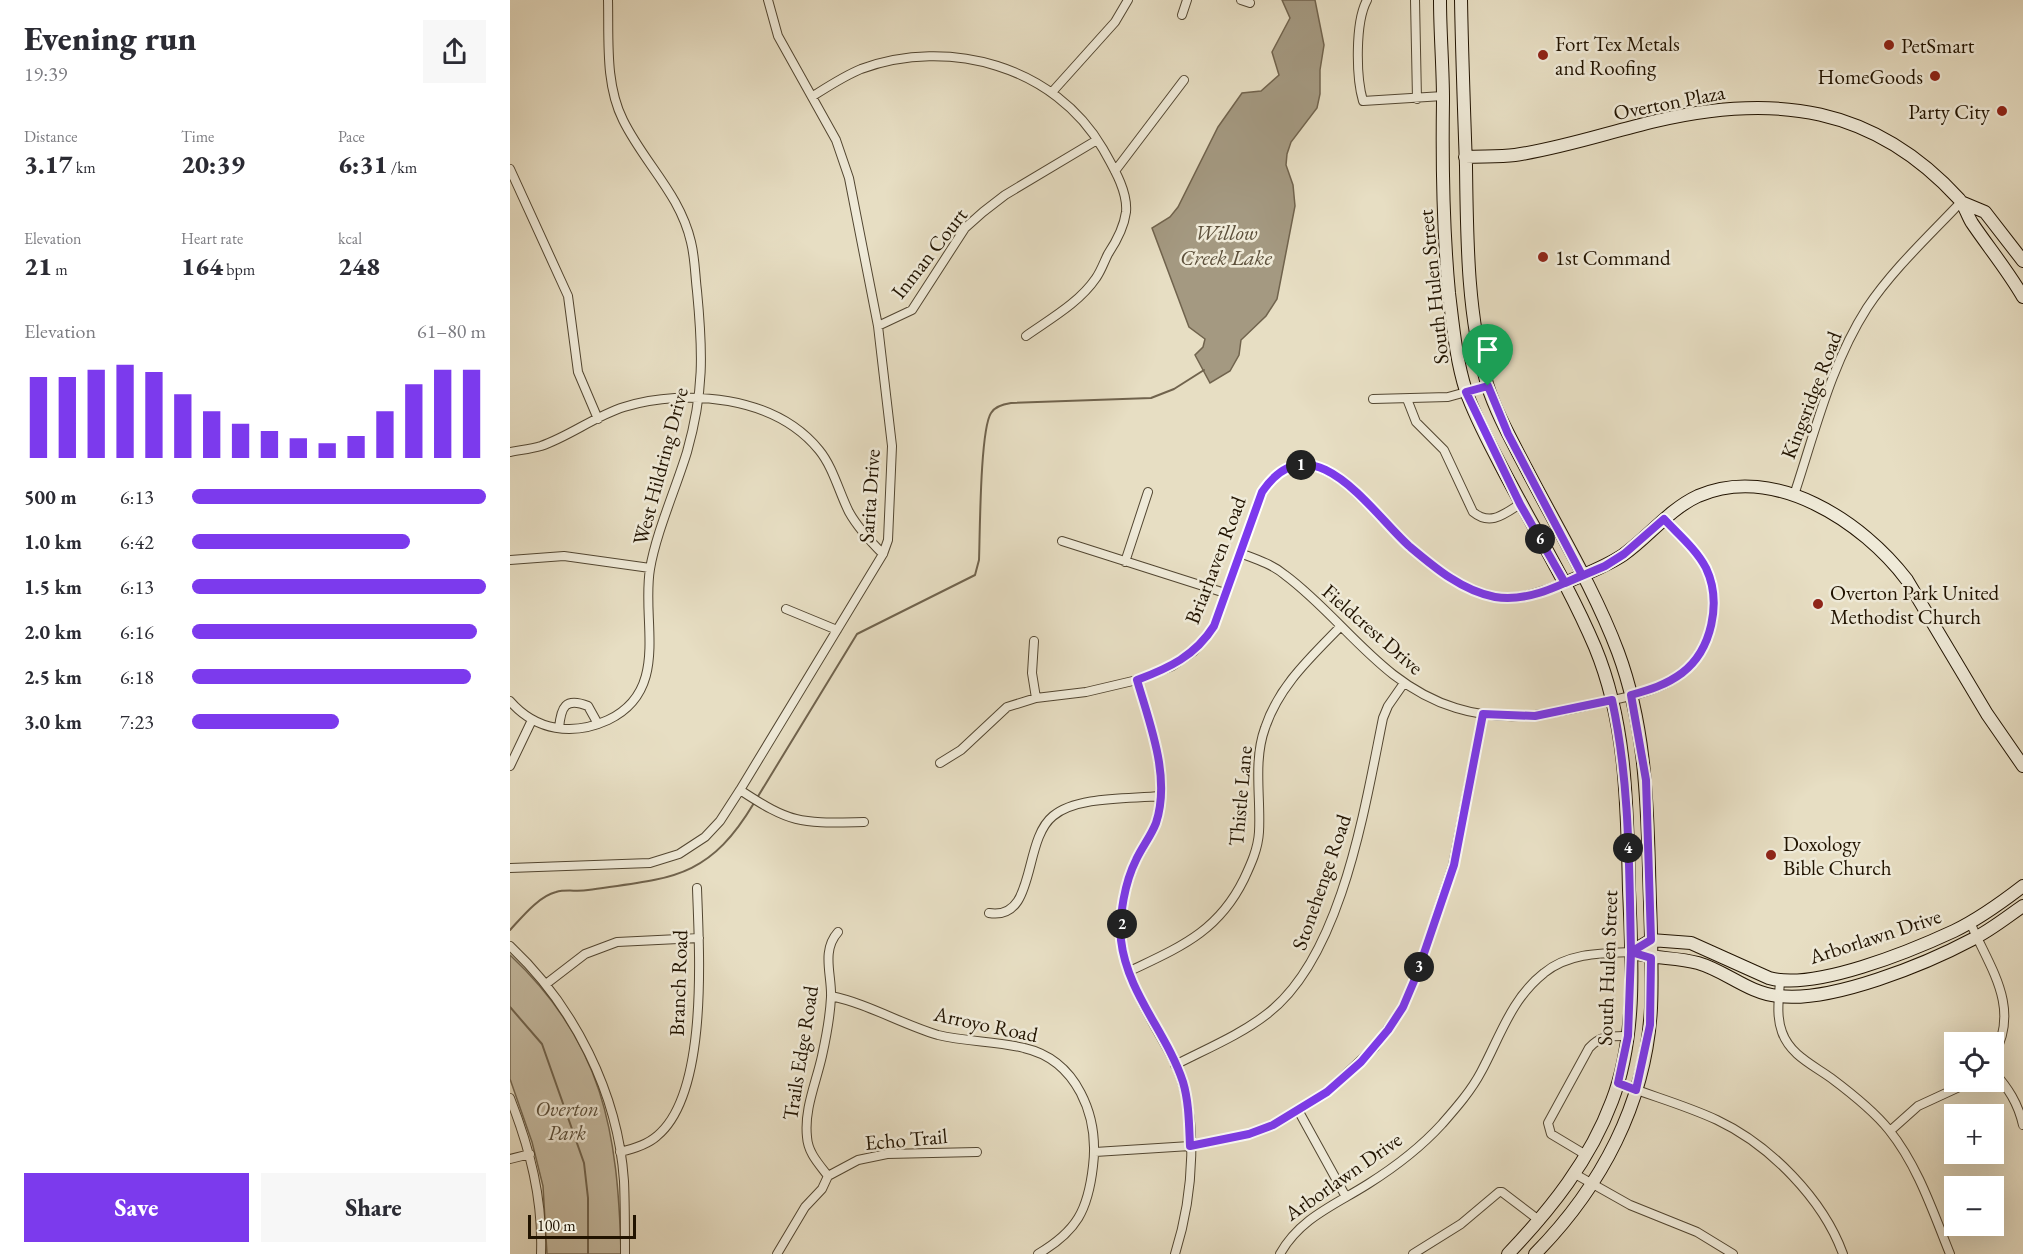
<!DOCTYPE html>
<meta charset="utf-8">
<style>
:root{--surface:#fff;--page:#f7f7f7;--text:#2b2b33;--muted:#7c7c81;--accent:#7c3aed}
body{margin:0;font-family:"EB Garamond",serif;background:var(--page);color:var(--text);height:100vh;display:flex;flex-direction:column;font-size:22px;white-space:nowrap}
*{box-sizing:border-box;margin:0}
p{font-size:20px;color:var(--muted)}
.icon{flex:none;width:33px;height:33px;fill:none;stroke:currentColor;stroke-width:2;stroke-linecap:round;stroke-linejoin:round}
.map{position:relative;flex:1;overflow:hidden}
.drawer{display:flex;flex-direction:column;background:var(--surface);width:510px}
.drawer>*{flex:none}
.buttons{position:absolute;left:1434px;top:1032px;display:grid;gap:12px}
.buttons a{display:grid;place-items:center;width:60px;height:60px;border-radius:0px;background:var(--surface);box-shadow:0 6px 24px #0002;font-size:30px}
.scale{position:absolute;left:18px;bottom:15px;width:108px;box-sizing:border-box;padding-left:6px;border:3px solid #211300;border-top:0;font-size:16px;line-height:21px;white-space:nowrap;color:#211300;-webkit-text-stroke:4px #efead8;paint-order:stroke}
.pin{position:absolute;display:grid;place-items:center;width:51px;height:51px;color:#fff;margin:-62px -26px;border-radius:50% 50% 50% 0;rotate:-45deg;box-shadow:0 0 6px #0007}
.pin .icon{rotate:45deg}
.km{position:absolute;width:30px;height:30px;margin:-15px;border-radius:50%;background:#222;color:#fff;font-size:16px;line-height:30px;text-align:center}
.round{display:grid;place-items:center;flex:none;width:63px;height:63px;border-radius:0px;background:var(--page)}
.summary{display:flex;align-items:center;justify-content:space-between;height:102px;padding:0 24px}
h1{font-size:33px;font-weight:800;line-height:45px}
.stats{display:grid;grid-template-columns:repeat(3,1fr);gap:9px;height:102px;padding:6px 24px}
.stats div{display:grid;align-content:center}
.stats b{font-size:26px;font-weight:800}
.stats small{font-size:16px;font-weight:400}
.stats p{font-size:16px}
.chart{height:168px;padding:12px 24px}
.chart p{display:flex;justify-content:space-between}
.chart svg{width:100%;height:108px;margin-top:6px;stroke:var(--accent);stroke-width:6}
.primary-button{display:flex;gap:12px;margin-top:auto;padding:12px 24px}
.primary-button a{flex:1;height:69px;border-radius:0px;background:var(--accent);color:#fff;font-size:24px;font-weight:800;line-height:69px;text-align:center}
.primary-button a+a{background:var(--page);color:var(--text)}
ul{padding:0 24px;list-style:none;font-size:20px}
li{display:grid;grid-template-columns:96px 72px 1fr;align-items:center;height:45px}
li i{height:15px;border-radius:8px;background:var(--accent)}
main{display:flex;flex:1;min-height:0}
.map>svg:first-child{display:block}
.green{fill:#c5bba2;stroke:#736751;stroke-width:1.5}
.water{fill:#a49981;stroke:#70634d;stroke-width:1.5}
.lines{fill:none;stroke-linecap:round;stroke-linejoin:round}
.stream{stroke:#70634d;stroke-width:2}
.street-casing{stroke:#524631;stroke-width:10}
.secondary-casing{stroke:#211300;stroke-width:14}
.street{stroke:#efead8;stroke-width:8}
.secondary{stroke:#efead8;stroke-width:12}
.route-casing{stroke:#fff;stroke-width:12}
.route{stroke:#7c3aed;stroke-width:8}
.poi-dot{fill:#8f2418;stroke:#efead8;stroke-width:2}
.labels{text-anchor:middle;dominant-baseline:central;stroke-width:5;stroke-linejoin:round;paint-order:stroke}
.poi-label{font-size:21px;fill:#211300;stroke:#efead8;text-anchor:start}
.street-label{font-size:21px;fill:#211300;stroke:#efead8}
.park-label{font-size:21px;font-style:italic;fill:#5a4e39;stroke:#efead8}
.water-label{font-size:22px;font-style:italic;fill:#5c4f3a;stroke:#efead8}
</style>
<main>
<section class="drawer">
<div class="summary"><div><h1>Evening run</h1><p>19:39</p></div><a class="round"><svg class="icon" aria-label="share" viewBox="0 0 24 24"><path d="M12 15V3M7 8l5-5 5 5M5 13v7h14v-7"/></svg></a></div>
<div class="stats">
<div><p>Distance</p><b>3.17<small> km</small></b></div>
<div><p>Time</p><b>20:39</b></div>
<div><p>Pace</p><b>6:31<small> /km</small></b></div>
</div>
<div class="stats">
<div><p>Elevation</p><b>21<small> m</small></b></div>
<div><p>Heart rate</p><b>164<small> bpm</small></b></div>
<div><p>kcal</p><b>248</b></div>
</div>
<div class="chart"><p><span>Elevation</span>61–80 m</p>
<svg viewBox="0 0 160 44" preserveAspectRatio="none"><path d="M5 44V11M15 44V11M25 44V8M35 44V6M45 44V9M55 44V18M65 44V25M75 44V30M85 44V33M95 44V36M105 44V38M115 44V35M125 44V25M135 44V14M145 44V8M155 44V8"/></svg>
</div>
<ul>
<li><b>500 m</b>6:13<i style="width:100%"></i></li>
<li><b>1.0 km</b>6:42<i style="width:74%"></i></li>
<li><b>1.5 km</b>6:13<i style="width:100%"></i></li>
<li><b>2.0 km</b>6:16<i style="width:97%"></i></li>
<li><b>2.5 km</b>6:18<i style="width:95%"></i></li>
<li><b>3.0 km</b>7:23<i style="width:50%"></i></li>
</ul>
<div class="primary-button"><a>Save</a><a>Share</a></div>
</section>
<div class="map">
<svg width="1513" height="1254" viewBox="0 0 1513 1254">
<rect width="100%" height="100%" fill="#e7dec3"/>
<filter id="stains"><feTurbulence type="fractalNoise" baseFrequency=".00333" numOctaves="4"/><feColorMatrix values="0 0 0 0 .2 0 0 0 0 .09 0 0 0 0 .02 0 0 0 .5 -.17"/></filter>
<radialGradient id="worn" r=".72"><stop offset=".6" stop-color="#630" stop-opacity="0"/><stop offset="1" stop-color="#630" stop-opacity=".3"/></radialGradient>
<path class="green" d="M0,955C93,1042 108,1132 111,1254H37L33,1186L22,1142L0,1079Z"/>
<path class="water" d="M772,0H805L814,45L810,70V94L807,108L781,142L777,154L776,165L783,185L785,206L767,299L756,316L731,340L729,355L720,371L700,383L685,355L693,347L695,339L679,327L642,228L660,217L668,207L708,127L732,93L751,91L769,75L762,52L780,18Z"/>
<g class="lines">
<path class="stream" d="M247,798L347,634L465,575L469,560C470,535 470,430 481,413C485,406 494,404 501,403L641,398L664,389L694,370
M0,930C12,917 29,896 46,892C56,889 68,892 78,890C161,878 198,880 244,803
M0,1007L32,1044L74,1163L78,1198V1254"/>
<defs>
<path id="street" d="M731,0L740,3
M857,0C845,22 846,77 853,101L933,96
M905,0L907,99
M672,15L677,0
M543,91L605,22L618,0
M303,96C319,86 334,76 351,69C439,37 545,66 593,149C603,167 618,191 616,212C614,227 606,242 598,254C594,262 591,271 586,278C569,303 540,319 516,336
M0,169L58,296L68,372L88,419
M605,171L674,80
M368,326L402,310L455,228L473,212L495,195L587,140
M863,399L938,397L978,386
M897,399L906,422L934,450L963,512C980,526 993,515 1010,504
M0,452C10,450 21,449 31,446C60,436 85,416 114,407C177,388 265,396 309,450C323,467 329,492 339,512C348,528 360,541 373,554
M1284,495C1305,432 1321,364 1357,308C1383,269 1419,236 1451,202
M552,541L715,593
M730,553C746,559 762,564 775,575C833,618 872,686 946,708C994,723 1041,715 1089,703C1111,698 1135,694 1155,684C1196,664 1217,610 1195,567C1186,549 1168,534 1154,519
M0,560L54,556L140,568
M615,562L638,492
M276,609L327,630
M524,641L522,673L526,698
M627,680C640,725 660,775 646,822C642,835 633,847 627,859C616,881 609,913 611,938C614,979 644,1023 663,1059C691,1114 683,1197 665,1254
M0,701C26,731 63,736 98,720C161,690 131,621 140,569C146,533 166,488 177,452C194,392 193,353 187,291C185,275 185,258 181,242C170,194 134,163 113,120C95,84 99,40 98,0
M49,728C51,707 55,697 78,706L88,724
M430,763L451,750L497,707L526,698L576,692L627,680L662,666L684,651L704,626L752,492C802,419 861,513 899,546C924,567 952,591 985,597C1010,601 1032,591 1055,583
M0,766L22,720
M230,790C283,825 291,823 354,822
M0,868L140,863L169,854L195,837L210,821L230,790L373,554L378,540L382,446L368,326L339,178L326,140L268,36L258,0
M479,913C527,921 512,841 543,816C567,796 619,799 650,796
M1460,922C1479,967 1511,1006 1484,1055
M0,946C64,1006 108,1093 114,1181C115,1205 115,1230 115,1254
M620,971C670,947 708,932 734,879C741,864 748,849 749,832C751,798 743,761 755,728C769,686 800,658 830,627
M1270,981C1269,998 1266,1016 1272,1032C1280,1055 1303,1065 1321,1078C1341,1093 1364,1111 1379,1130C1408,1166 1423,1212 1440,1254
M36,984L75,954L107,942L189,938
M321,996C359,1004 391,1024 428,1035C457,1042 486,1041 514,1048C567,1060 589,1116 583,1166C578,1210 567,1231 528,1254
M665,1065C696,1049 730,1035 757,1014C832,957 855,806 873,718L878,706L894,683
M1484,1072C1498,1088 1508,1103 1513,1125
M1108,1083C1141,1096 1175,1105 1207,1120C1260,1145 1313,1199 1333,1254
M0,1098C20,1149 33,1199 31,1254
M788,1110L836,1197
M1380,1131L1408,1106L1460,1082
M110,1152C123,1149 137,1145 147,1136C199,1093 189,950 187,888
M585,1152L680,1146L739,1134L763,1125L817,1092L865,1047L893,1007L907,974L943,865L973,714
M1076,1155L1041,1134L1038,1123L1079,1048C1091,1035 1101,1036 1117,1036
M0,1159L20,1154
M1065,1174L1120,1205L1187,1232L1223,1254
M318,1176C309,1164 298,1153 297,1137C294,1109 306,1083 312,1056C316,1038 320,1017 321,997C322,975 311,951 328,932
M267,1254L295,1207L312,1189L318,1176L348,1160L377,1154L467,1152
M770,1254C790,1218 825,1205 858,1184C885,1167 911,1147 932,1124C946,1108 961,1091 971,1072C990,1037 1001,999 1034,973C1058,953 1091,953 1121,952
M903,1254L951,1224L989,1192H992L1030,1221"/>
<path id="secondary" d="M930,0C930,33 933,67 933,100C932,165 933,229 939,293C943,326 946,360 956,391C964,414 976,437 987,458C1019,521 1057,581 1085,647C1117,724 1117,808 1119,890C1122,959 1127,1036 1102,1101C1080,1160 1041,1209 998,1254
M951,0C952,55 954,111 956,166C957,239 957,313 977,384C986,413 1002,441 1016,468C1047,528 1084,588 1108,652C1134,722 1137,794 1139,868C1140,914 1143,961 1141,1008C1136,1103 1091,1187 1025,1254
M955,157C972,156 989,157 1005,155C1053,148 1099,132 1146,121C1265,93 1364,106 1449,199C1455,206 1457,215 1462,223C1479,248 1498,271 1513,297
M1451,202L1475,212L1513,261
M1055,583C1075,574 1095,567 1113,555C1139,537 1158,510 1188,496C1265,463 1353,522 1397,580L1477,714L1513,766
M1121,952L1141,940L1181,943L1259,978C1304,991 1401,951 1444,931C1469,919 1491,903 1513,886
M1121,952C1143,959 1165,957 1188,963C1216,971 1238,993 1268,996C1321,1003 1416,964 1463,939C1481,930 1497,917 1513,906"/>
</defs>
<use href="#street" class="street-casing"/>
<use href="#secondary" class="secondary-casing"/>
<use href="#street" class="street"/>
<use href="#secondary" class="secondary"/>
</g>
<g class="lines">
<defs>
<path id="route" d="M978,386L998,434L1072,575C1045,588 1015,602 985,597C952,591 924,567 899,546C862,513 802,418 752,492L704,626C685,656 659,668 627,680C640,725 661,777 646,823C641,836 632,847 626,860C615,882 609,915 611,940C617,993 657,1033 673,1082C679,1102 679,1125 680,1146L739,1134L763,1125L817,1092L851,1062L878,1030L893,1007L907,974L944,865L973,714L1025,716L1102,700C1120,783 1119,867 1121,952L1141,958L1140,1025L1126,1090L1108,1083L1118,1036L1121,952L1141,940L1136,780L1121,695C1139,690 1156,685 1172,673C1202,650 1212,602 1196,568C1186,549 1168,534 1154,519L1114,554L1095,566L1055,583L1010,504L956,392L978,386"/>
</defs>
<use href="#route" class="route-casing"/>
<use href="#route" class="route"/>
</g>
<g class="poi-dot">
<circle cx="1379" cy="45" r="6"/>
<circle cx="1033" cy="55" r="6"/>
<circle cx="1425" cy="76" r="6"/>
<circle cx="1492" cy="111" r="6"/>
<circle cx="1033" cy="257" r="6"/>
<circle cx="1308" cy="604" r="6"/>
<circle cx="1261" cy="855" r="6"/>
</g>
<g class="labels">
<g class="poi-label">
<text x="1045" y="43">Fort Tex Metals<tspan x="1045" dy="24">and Roofing</tspan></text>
<text x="1391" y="45">PetSmart</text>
<text x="1413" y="76" text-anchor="end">HomeGoods</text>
<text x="1480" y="111" text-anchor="end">Party City</text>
<text x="1045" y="257">1st Command</text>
<text x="1320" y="592">Overton Park United<tspan x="1320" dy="24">Methodist Church</tspan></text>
<text x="1273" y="843">Doxology<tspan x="1273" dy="24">Bible Church</tspan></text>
</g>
<g class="street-label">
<text transform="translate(1159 102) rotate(-11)">Overton Plaza</text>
<text transform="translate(419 253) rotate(-52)">Inman Court</text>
<text transform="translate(923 287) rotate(-96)">South Hulen Street</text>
<text transform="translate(1301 395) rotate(-69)">Kingsridge Road</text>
<text transform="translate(150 466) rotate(-75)">West Hildring Drive</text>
<text transform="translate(359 496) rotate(-86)">Sarita Drive</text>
<text transform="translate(705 560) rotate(-69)">Briarhaven Road</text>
<text transform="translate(863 629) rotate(41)">Fieldcrest Drive</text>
<text transform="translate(730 796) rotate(-85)">Thistle Lane</text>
<text transform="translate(811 882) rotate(-71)">Stonehenge Road</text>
<text transform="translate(1365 936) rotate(-18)">Arborlawn Drive</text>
<text transform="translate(1097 968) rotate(-88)">South Hulen Street</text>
<text transform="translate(168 983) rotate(-88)">Branch Road</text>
<text transform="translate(476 1024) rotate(12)">Arroyo Road</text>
<text transform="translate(290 1053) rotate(-81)">Trails Edge Road</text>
<text transform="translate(396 1139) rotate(-5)">Echo Trail</text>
<text transform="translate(833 1176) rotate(-35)">Arborlawn Drive</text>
</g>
<g class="park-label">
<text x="57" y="1108">Overton<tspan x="57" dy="24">Park</tspan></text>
</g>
<g class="water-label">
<text x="716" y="232">Willow<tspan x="716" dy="25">Creek Lake</tspan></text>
</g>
</g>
<rect width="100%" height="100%" filter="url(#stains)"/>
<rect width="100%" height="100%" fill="url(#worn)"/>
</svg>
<div class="buttons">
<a><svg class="icon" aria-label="locate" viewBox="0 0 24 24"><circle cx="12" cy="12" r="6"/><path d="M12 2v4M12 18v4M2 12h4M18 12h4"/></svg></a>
<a>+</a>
<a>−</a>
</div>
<div class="scale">100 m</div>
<div class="pin" style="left:978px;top:386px;background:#1e9e55"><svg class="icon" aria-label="arrive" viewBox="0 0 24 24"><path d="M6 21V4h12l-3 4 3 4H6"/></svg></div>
<b class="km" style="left:791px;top:465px">1</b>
<b class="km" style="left:612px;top:924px">2</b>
<b class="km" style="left:909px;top:967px">3</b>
<b class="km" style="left:1118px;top:848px">4</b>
<b class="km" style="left:1030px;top:539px">6</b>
</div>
</main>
